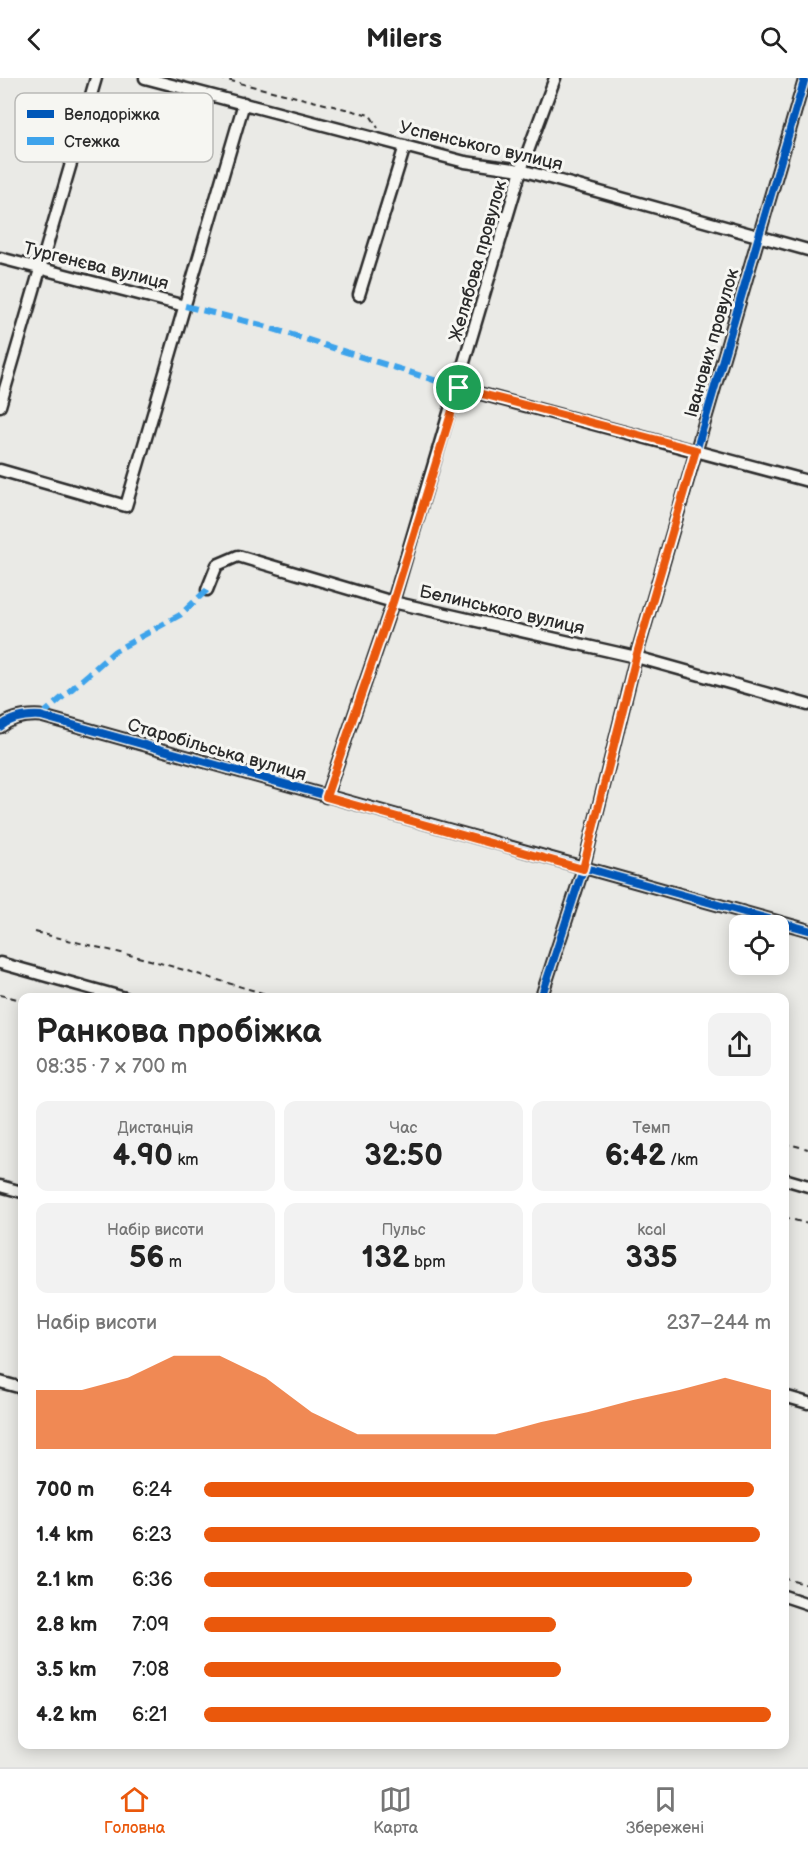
<!DOCTYPE html>
<html lang="uk">
<meta charset="utf-8">
<style>
:root{--surface:#fff;--page:#f2f2f2;--text:#222;--muted:#767676;--line:#e0e0e0;--accent:#ea580c}
body{margin:0;font-family:"Balsamiq Sans",sans-serif;background:var(--page);color:var(--text);height:100vh;display:flex;flex-direction:column;font-size:22px;white-space:nowrap}
*{box-sizing:border-box;margin:0}
p{font-size:20px;color:var(--muted)}
.icon{flex:none;width:33px;height:33px;fill:none;stroke:currentColor;stroke-width:2;stroke-linecap:round;stroke-linejoin:round}
.map{position:relative;flex:1;overflow:hidden}
.sheet{position:absolute;left:18px;top:915px;width:771px;height:756px;display:flex;flex-direction:column;background:var(--surface);border-radius:12px;box-shadow:0 3px 15px #0003}
.sheet>*{flex:none}
.controls{position:absolute;left:729px;top:837px;display:grid;gap:12px}
.controls a{display:grid;place-items:center;width:60px;height:60px;border-radius:12px;background:var(--surface);box-shadow:0 3px 15px #0003;font-size:30px}
.pin{position:absolute;display:grid;place-items:center;width:51px;height:51px;color:#fff;margin:-26px;border:3px solid #fff;border-radius:50%;box-shadow:0 2px 6px #0007}
.round{display:grid;place-items:center;flex:none;width:63px;height:63px;border-radius:12px;background:var(--page)}
.overview{display:flex;align-items:center;justify-content:space-between;height:102px;padding:0 18px}
h1{font-size:33px;font-weight:800;line-height:45px}
.metrics{display:grid;grid-template-columns:repeat(3,1fr);gap:9px;height:102px;padding:6px 18px}
.metrics div{display:grid;align-content:center;border-radius:12px;background:var(--page);text-align:center}
.metrics b{font-size:30px;font-weight:800}
.metrics small{font-size:16px;font-weight:400}
.metrics p{font-size:16px}
.chart{height:168px;padding:12px 18px}
.chart p{display:flex;justify-content:space-between}
.chart svg{width:100%;height:108px;margin-top:6px;fill:var(--accent);opacity:.7}
ul{padding:0 18px;list-style:none;font-size:20px}
li{display:grid;grid-template-columns:96px 72px 1fr;align-items:center;height:45px}
li i{height:15px;border-radius:8px;background:var(--accent)}
header{display:flex;justify-content:space-between;align-items:center;height:78px;padding:0 18px;background:var(--surface);font-size:27px;font-weight:800}
.tab-bar{display:flex;justify-content:space-around;align-items:center;height:84px;border-top:2px solid var(--line);background:var(--surface);font-size:16px;color:var(--muted)}
.tab-bar a{display:grid;justify-items:center;gap:3px}
.tab-bar .selected{color:var(--accent)}
.map>svg:first-child{display:block}
.lines{fill:none;stroke-linecap:round;stroke-linejoin:round}
.minor-casing{stroke:#2b2b2b;stroke-width:15}
.path{stroke:#2b2b2b;stroke-width:2;stroke-dasharray:6 4.5;stroke-linecap:butt}
.minor{stroke:#f6f6f2;stroke-width:10}
.quiet{stroke:#3ea3eb;stroke-width:6;stroke-dasharray:12 6;stroke-linecap:butt}
.cycleway-casing{stroke:#f6f6f2;stroke-width:11}
.cycleway{stroke:#0057b8;stroke-width:8}
.route-casing{stroke:#fff;stroke-width:12}
.route{stroke:#ea580c;stroke-width:8}
.labels{text-anchor:middle;dominant-baseline:central;stroke-width:6;stroke-linejoin:round;paint-order:stroke}
.street-label{font-size:18px;fill:#2b2b2b;stroke:#f6f6f2}
.key{fill:#f6f6f2;stroke:#b9b9b6;stroke-width:1.5}
.key-label{font-size:16px;fill:#2b2b2b}
</style>
<header><svg class="icon" aria-label="back" viewBox="0 0 24 24"><path d="M15 5l-7 7 7 7"/></svg>Milers<svg class="icon" aria-label="search" viewBox="0 0 24 24"><circle cx="10" cy="10" r="6"/><path d="M15 15l6 6"/></svg></header>
<div class="map">
<svg width="808" height="1689" viewBox="0 0 808 1689">
<rect width="100%" height="100%" fill="#eaeae6"/>
<filter id="ink" filterUnits="userSpaceOnUse"><feTurbulence type="fractalNoise" baseFrequency=".0167" numOctaves="2"/><feDisplacementMap in="SourceGraphic" scale="12" xChannelSelector="R" yChannelSelector="G"/><feConvolveMatrix kernelMatrix="1 2 1 2 8 2 1 2 1" color-interpolation-filters="sRGB"/></filter>
<g filter="url(#ink)">
<g class="lines">
<defs>
<path id="minor" d="M145,0L465,84L521,92L808,172
M0,180L185,228
M359,217L405,68
M459,310L808,403
M0,328L96,0
M0,392L126,428L244,25
M207,512L217,487L238,478L393,524L636,579L808,627
M0,649C12,639 26,637 41,638L808,852
M326,719L393,524L521,92L555,0
M0,885L125,920
M541,920L583,791L636,579L805,0
M784,1101L808,1108
M0,1108L22,1114
M0,1304L22,1310
M784,1318L808,1325
M784,1518L808,1526"/>
</defs>
<use href="#minor" class="minor-casing"/>
<path class="path" d="M219,0L370,37L378,50
M35,854L150,882L279,920
M0,917L22,922
M784,1065L808,1071
M784,1139L808,1146
M784,1500L808,1507"/>
<use href="#minor" class="minor"/>
<path class="quiet" d="M185,228L261,247L459,310
M41,638L115,573L180,537L207,512"/>
<defs>
<path id="cycleway" d="M0,649C12,639 26,637 41,638L808,852
M541,920L583,791L636,579L805,0"/>
</defs>
<use href="#cycleway" class="cycleway-casing"/>
<use href="#cycleway" class="cycleway"/>
</g>
</g>
<g class="lines" filter="url(#ink)">
<defs>
<path id="route" d="M459,310L696,372L636,579L583,791L326,719L393,524Z"/>
</defs>
<use href="#route" class="route-casing"/>
<use href="#route" class="route"/>
</g>
<g class="labels">
<g class="street-label">
<text transform="translate(481 68) rotate(13)">Успенського вулиця</text>
<text transform="translate(478 183) rotate(-74)">Желябова провулок</text>
<text transform="translate(96 188) rotate(14)">Тургенєва вулиця</text>
<text transform="translate(712 265) rotate(-74)">Іванових провулок</text>
<text transform="translate(502 532) rotate(13)">Белинського вулиця</text>
<text transform="translate(217 672) rotate(16)">Старобільська вулиця</text>
</g>
</g>
<rect x="15" y="15" width="198" height="69" rx="9" class="key"/>
<rect x="27" y="32" width="27" height="8" fill="#0057b8"/>
<rect x="27" y="59" width="27" height="8" fill="#3ea3eb"/>
<g class="key-label">
<text x="64" y="42">Велодоріжка</text>
<text x="64" y="69">Стежка</text>
</g>
</svg>
<div class="controls">
<a><svg class="icon" aria-label="locate" viewBox="0 0 24 24"><circle cx="12" cy="12" r="6"/><path d="M12 2v4M12 18v4M2 12h4M18 12h4"/></svg></a>
</div>
<div class="pin" style="left:459px;top:310px;background:#1e9e55"><svg class="icon" aria-label="arrive" viewBox="0 0 24 24"><path d="M6 21V4h12l-3 4 3 4H6"/></svg></div>
<section class="sheet">
<div class="overview"><div><h1>Ранкова пробіжка</h1><p>08:35 · 7 × 700 m</p></div><a class="round"><svg class="icon" aria-label="share" viewBox="0 0 24 24"><path d="M12 15V3M7 8l5-5 5 5M5 13v7h14v-7"/></svg></a></div>
<div class="metrics">
<div><p>Дистанція</p><b>4.90<small> km</small></b></div>
<div><p>Час</p><b>32:50</b></div>
<div><p>Темп</p><b>6:42<small> /km</small></b></div>
</div>
<div class="metrics">
<div><p>Набір висоти</p><b>56<small> m</small></b></div>
<div><p>Пульс</p><b>132<small> bpm</small></b></div>
<div><p>kcal</p><b>335</b></div>
</div>
<div class="chart"><p><span>Набір висоти</span>237–244 m</p>
<svg viewBox="0 0 160 44" preserveAspectRatio="none"><path d="M0 44V20L10 20L20 15L30 6L40 6L50 15L60 29L70 38L80 38L90 38L100 38L110 33L120 29L130 24L140 20L150 15L160 20V44z"/></svg>
</div>
<ul>
<li><b>700 m</b>6:24<i style="width:97%"></i></li>
<li><b>1.4 km</b>6:23<i style="width:98%"></i></li>
<li><b>2.1 km</b>6:36<i style="width:86%"></i></li>
<li><b>2.8 km</b>7:09<i style="width:62%"></i></li>
<li><b>3.5 km</b>7:08<i style="width:63%"></i></li>
<li><b>4.2 km</b>6:21<i style="width:100%"></i></li>
</ul>
</section>
</div>
<nav class="tab-bar">
<a class="selected"><svg class="icon" aria-label="home" viewBox="0 0 24 24"><path d="M3 11l9-7 9 7M6 9v11h12V9"/></svg>Головна</a>
<a><svg class="icon" aria-label="map" viewBox="0 0 24 24"><path d="M3 6l6-2 6 2 6-2v14l-6 2-6-2-6 2zM9 4v14M15 6v14"/></svg>Карта</a>
<a><svg class="icon" aria-label="saved" viewBox="0 0 24 24"><path d="M7 4h10v16l-5-4-5 4z"/></svg>Збережені</a>
</nav>
